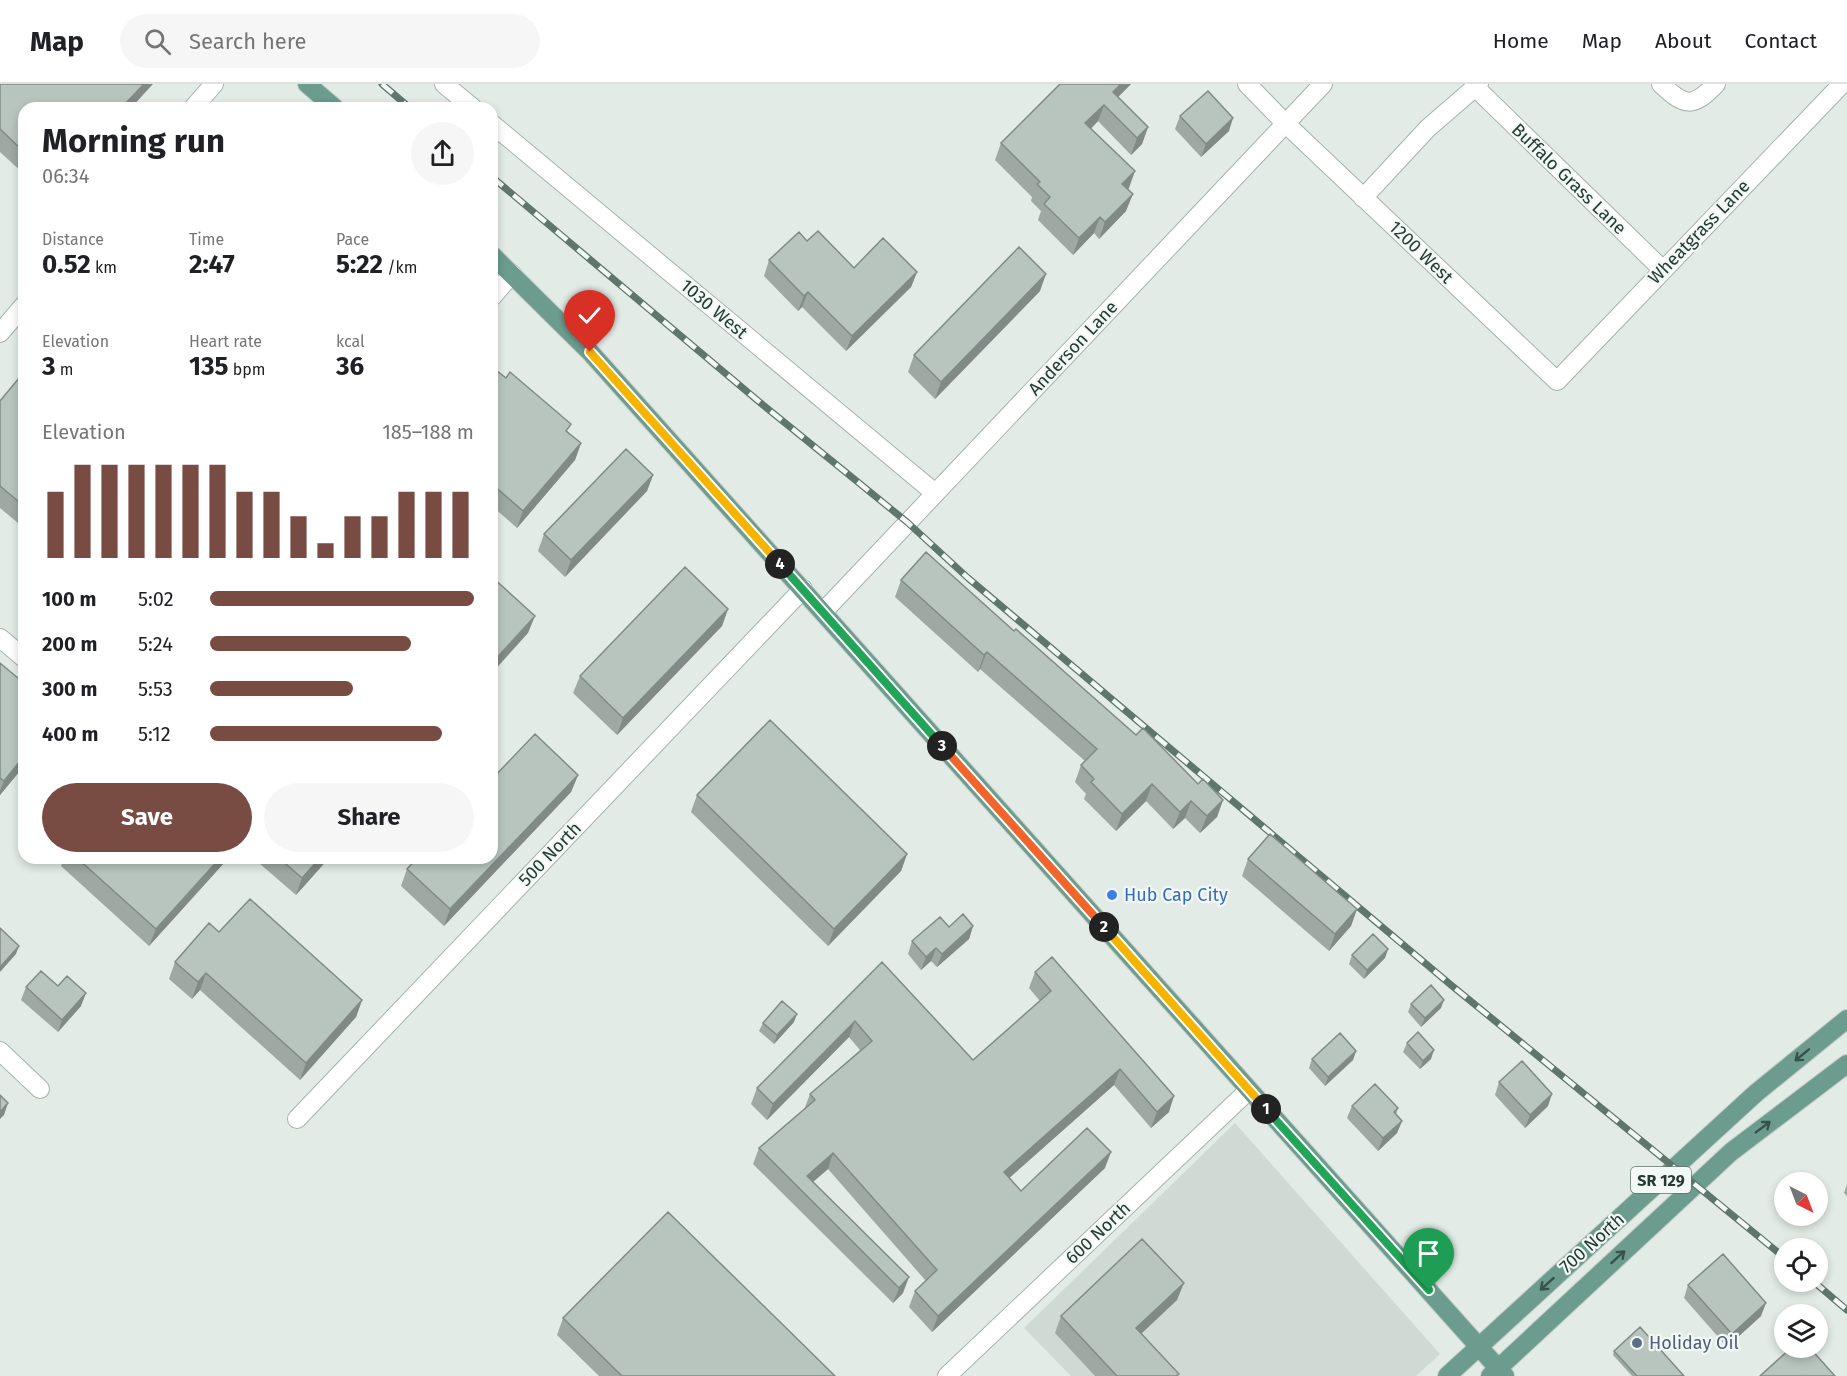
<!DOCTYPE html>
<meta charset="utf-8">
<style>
:root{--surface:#fff;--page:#f6f6f6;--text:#202124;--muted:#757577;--line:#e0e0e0;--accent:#784c42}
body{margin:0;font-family:"Fira Sans",sans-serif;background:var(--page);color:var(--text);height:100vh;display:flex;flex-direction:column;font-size:22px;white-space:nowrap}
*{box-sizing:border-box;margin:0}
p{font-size:20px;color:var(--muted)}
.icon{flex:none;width:33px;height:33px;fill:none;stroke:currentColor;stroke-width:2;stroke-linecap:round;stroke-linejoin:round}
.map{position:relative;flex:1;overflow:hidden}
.sheet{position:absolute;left:18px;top:18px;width:480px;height:762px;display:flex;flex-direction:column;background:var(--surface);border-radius:18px;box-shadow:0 3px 9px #0003}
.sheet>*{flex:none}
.needle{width:39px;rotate:138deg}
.buttons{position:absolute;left:1774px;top:1088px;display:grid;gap:12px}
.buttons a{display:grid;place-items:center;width:54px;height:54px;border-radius:50%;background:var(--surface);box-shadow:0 3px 9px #0003;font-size:30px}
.pin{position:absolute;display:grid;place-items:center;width:51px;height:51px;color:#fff;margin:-62px -26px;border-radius:50% 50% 50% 0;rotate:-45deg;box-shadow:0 0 6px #0007}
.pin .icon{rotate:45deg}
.km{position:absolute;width:30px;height:30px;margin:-15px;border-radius:50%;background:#222;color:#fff;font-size:16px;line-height:30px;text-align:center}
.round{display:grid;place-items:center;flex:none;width:63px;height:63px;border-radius:32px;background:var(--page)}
.head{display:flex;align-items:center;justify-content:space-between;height:102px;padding:0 24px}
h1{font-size:33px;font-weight:700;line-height:45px}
.figures{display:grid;grid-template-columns:repeat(3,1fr);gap:9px;height:102px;padding:6px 24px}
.figures div{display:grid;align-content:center}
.figures b{font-size:26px;font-weight:700}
.figures small{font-size:16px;font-weight:400}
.figures p{font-size:16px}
.chart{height:168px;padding:12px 24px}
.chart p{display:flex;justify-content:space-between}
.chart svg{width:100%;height:108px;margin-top:6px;stroke:var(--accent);stroke-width:6}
.button{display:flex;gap:12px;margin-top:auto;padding:12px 24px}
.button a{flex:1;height:69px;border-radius:36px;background:var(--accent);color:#fff;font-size:24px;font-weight:700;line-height:69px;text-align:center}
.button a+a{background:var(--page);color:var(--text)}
ul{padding:0 24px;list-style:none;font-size:20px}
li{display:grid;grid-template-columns:96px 72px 1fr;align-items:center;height:45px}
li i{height:15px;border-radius:8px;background:var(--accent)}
header{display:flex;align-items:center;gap:36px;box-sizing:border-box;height:84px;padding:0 30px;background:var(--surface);border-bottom:2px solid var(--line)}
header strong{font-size:28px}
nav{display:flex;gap:33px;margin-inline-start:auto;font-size:21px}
.search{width:420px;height:54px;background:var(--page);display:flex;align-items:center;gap:15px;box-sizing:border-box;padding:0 21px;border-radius:33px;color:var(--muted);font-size:22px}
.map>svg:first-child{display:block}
.built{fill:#d0dad5}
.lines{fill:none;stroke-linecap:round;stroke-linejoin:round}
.minor-casing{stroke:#a5b2ad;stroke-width:20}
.major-casing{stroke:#c2c8c6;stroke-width:20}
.minor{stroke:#fff;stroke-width:18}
.major{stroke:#6b9c8d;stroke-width:18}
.rail-casing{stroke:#5e766e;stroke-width:7}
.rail{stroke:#f2f8f5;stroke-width:4.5;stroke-dasharray:14;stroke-linecap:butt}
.wall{fill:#9ea9a4}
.shaded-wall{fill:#818a86}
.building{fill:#b8c5bf;stroke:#818a86;stroke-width:1.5}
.oneway{stroke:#36524a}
.split-1-casing{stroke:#fff;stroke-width:12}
.split-2-casing{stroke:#fff;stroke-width:12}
.split-3-casing{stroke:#fff;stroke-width:12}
.split-4-casing{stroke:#fff;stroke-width:12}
.split-5-casing{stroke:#fff;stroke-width:12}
.split-1{stroke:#22a559;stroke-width:8}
.split-2{stroke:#f5b400;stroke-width:8}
.split-3{stroke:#f0652b;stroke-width:8}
.split-4{stroke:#22a559;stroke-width:8}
.split-5{stroke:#f5b400;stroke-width:8}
.shop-dot{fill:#3f7fe0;stroke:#f2f8f5;stroke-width:2}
.service-dot{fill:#5c6f8a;stroke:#f2f8f5;stroke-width:2}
.labels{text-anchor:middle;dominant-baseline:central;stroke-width:4.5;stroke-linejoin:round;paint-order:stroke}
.shield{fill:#f2f8f5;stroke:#62736d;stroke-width:1.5}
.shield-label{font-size:16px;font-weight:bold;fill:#243a33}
.street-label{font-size:18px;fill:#243a33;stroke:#f2f8f5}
.shop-label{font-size:18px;fill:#366cbe;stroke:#f2f8f5;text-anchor:start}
.service-label{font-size:18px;fill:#4e5e75;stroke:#f2f8f5;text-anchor:start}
</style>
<header>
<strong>Map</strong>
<div class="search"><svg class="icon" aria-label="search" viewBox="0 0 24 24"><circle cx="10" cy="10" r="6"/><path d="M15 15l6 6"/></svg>Search here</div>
<nav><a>Home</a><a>Map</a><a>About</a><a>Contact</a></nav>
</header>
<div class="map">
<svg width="1847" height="1292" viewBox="0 0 1847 1292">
<rect width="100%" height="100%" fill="#e2ebe6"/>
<path class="built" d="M1235,1039L1440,1270L1416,1292H1071L1024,1244Z"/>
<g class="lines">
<defs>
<path id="minor" d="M444,0L473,24
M1247,0L1285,39L1557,297L1842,0
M1661,0C1685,23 1693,24 1716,0
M1476,4L1663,186
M193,24L214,0
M492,40L935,409
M1363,114L1428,44L1479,0
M492,213L512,190
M0,249L24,221
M823,528L1323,0
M0,554L24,574
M0,967L40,1005
M297,1035L803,505
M947,1292L1249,1006"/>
<path id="major" d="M307,0L335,24
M492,171L590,268L1505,1292
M1447,1292L1756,1009L1847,935
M1490,1292L1731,1068L1847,980"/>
</defs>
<use href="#minor" class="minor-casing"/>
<use href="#major" class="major-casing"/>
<use href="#minor" class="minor"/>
<use href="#major" class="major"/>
<defs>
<path id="rail" d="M382,0L410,24
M492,93L763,321L907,438L968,494L1451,901L1785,1174
M1813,1197L1847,1226"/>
</defs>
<use href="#rail" class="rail-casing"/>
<use href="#rail" class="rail"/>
</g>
<path class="wall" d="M0,0L24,24V90L0,68Z
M1060,0H1131L1118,13L1148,43L1142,60L1131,71L1098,37L1091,45L1129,104L1127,105L1126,127L1099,155L1094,149L1073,171L1038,136L1041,127L1031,117L1032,113L995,76L1001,59Z
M1180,32L1229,47L1201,73L1175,45Z
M807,157L854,184L917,188L911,203L846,267L802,223L798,227L764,192L769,176Z
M1040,207L935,315L908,288L914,271Z
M492,283L581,359L575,376L517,444L492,422Z
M24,288V444L0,424V317Z
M653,391L647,407L565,493L538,467L544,450Z
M901,496L1014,547L1136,651L1198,700L1223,716L1217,733L1200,749L1185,734L1173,745L1146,717L1116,747L1084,715L1086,710L1075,698L1081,681L1085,677L980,585L978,588L895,513Z
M728,525L722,542L617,651L573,609L580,592Z
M0,579L24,682L0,711Z
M578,691L571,708L444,842L401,802L407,785Z
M697,711L907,770L901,787L828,862L691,728Z
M64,774H226L224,779L149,862L61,782Z
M253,774H329L296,811Z
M1248,775L1357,825L1351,842L1329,867L1242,792Z
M973,842L969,855L937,883L931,877L921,886L908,870L912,857L949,843Z
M219,848L362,916L356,933L300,996L200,906L192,915L169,895L175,878Z
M1388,865L1385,874L1364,895L1349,880L1352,871Z
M882,878L973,976L1040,917L1029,904L1035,888L1169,1028L1151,1044L1114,1001L1009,1094L1021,1107L1105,1084L932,1248L909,1223L915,1207L926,1197L828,1085L813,1098L903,1209L893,1219L753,1080L759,1064L804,1026L810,1010L860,966L849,953L767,1036L751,1020L757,1004Z
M26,903L81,922L58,948L21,916Z
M1411,920L1441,924L1421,943L1408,928Z
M794,938L774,960L759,947L763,939Z
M1407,959L1431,975L1420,985L1403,968Z
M1356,967L1353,976L1325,1002L1309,984L1312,975Z
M1499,998L1548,1022L1525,1044L1495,1011Z
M1352,1022L1398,1024L1396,1031L1402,1037L1397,1049L1378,1067L1347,1034Z
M1847,1100V1112L1844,1109Z
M1688,1201L1761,1232L1727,1263L1684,1214Z
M1177,1216L1141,1250L1178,1292H1095L1055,1249L1061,1232Z
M563,1234L835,1292H599L557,1251Z
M1614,1267L1684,1292H1632L1613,1271Z"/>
<path class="shaded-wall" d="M144,0H153L131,24H121Z
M1121,0H1131L1107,24L1113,8Z
M1104,21L1098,37L1079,56L1085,39Z
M1233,34L1229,47L1201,73L1206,60Z
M1148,43L1142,60L1131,71L1137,54Z
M1135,87L1129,104L1116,117L1122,100Z
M1133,110L1126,127L1099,155L1105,138Z
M1100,133L1094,149L1073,171L1079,154Z
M917,188L911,203L846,267L852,252Z
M1046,190L1040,207L935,315L941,298Z
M808,208L802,223L798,227L804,212Z
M581,359L575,376L517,444L523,427Z
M653,391L647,407L565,493L571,476Z
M728,525L722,542L617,651L623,634Z
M535,532L528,549L492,589V579Z
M987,568L980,585L978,588L984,571Z
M24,672V682L0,711V707L4,697Z
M578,691L571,708L444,842L450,825Z
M1152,700L1146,717L1116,747L1122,730Z
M1223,716L1217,733L1200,749L1207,732Z
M1191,717L1185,734L1173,745L1180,728Z
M907,770L901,787L828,862L834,845Z
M220,774H226L224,779L149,862L156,845Z
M320,774H329L296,811L302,794Z
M1357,825L1351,842L1329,867L1335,850Z
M973,842L969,855L937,883L942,870Z
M19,862L16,870L0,888V883Z
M936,864L931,877L921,886L926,873Z
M1388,865L1385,874L1364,895L1367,886Z
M206,889L200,906L192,915L198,898Z
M86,909L81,922L58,948L62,936Z
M362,916L356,933L300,996L306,979Z
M1444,916L1441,924L1421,943L1425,934Z
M797,930L794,938L774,960L777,951Z
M855,937L849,953L767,1036L773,1020Z
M1434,966L1431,975L1420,985L1423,977Z
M1356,967L1353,976L1325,1002L1328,993Z
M1120,985L1114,1001L998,1104L1004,1088Z
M1552,1010L1548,1022L1525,1044L1530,1031Z
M1174,1012L1169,1028L1151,1044L1157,1028Z
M8,1019L4,1031L0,1035V1028Z
M1402,1037L1397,1049L1378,1067L1383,1054Z
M1111,1068L1105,1084L932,1248L938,1232Z
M833,1069L828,1085L801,1108L807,1092Z
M909,1193L903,1209L893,1219L899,1204Z
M1184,1199L1177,1216L1129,1261L1136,1244Z
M1766,1219L1761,1232L1727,1263L1732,1250Z"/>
<path class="building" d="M0,0H144L121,24H24V68L0,45Z
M1060,0H1121L1113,8L1148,43L1137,54L1104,21L1085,39L1135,87L1122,100L1133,110L1105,138L1100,133L1079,154L1044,120L1050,113L1037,100L1040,98L1001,59Z
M1208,7L1233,34L1206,60L1180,32Z
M818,147L854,184L883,154L917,188L852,252L808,208L804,212L769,176L799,148L807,157Z
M1019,163L1046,190L941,298L914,271Z
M492,283L506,294L510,288L571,340L566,347L581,359L523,427L492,400Z
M24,288V422L0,402V317Z
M626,365L653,391L571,476L544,450Z
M926,468L1014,547L1016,545L1136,651L1143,644L1198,700L1203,695L1223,716L1207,732L1191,717L1180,728L1152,700L1122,730L1091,698L1094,695L1081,681L1097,665L987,568L984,571L901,496Z
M685,483L728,525L623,634L580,592Z
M492,493L535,532L492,579Z
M0,579L24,599V672L4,697L0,694Z
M770,636L907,770L834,845L697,711Z
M535,650L578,691L450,825L407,785L417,774H492V695Z
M1270,750L1357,825L1335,850L1248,775Z
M77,774H220L156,845Z
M279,774H320L302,794Z
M250,815L362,916L306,979L206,889L198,898L175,878L209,839L219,848Z
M963,830L973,842L942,870L936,864L926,873L912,857L940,833L949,843Z
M0,844L19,862L0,883Z
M1373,850L1388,865L1367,886L1352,871Z
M1052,873L1174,1012L1157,1028L1120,985L1004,1088L1021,1107L1087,1044L1111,1068L938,1232L915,1207L937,1186L833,1069L807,1092L909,1193L899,1204L759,1064L815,1016L810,1010L872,957L855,937L773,1020L757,1004L882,878L973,976L1051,907L1035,888Z
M41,887L58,902L67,892L86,909L62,936L26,903Z
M1431,901L1444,916L1425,934L1411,920Z
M782,917L797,930L777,951L763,939Z
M1418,948L1434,966L1423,977L1407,959Z
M1340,949L1356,967L1328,993L1312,975Z
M1522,977L1552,1010L1530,1031L1499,998Z
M1375,1000L1398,1024L1394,1028L1402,1037L1383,1054L1352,1022Z
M0,1011L8,1019L0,1028Z
M668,1128L835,1292H622L563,1234Z
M1142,1155L1184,1199L1136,1244L1179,1290L1176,1292H1117L1061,1232Z
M1723,1170L1766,1219L1732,1250L1688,1201Z
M1640,1243L1684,1292H1637L1614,1267Z
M1792,1263H1809L1835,1292H1760Z"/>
<defs><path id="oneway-shaft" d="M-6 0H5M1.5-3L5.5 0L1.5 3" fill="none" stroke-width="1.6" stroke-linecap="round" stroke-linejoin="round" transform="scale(1.5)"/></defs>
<g class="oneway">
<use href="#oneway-shaft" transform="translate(1802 971) rotate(141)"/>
<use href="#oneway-shaft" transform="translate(1763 1043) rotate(-37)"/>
<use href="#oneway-shaft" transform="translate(1618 1173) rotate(-42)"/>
<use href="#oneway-shaft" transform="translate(1547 1200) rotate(138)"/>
</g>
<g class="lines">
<defs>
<path id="split-1" d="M1266,1025L1429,1206"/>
<path id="split-2" d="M1104,843L1266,1025"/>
<path id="split-3" d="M942,662L1104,843"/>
<path id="split-4" d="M780,480L942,662"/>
<path id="split-5" d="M590,268L780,480"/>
</defs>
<use href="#split-1" class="split-1-casing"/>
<use href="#split-2" class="split-2-casing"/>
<use href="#split-3" class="split-3-casing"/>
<use href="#split-4" class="split-4-casing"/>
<use href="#split-5" class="split-5-casing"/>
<use href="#split-1" class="split-1"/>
<use href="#split-2" class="split-2"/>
<use href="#split-3" class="split-3"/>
<use href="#split-4" class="split-4"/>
<use href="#split-5" class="split-5"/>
</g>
<circle class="shop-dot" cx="1112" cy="811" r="6"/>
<circle class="service-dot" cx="1637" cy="1259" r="6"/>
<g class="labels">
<rect class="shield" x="1631" y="1083" width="60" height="26" rx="4.5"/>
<g class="shield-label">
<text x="1661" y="1096">SR 129</text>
</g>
<g class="street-label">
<text transform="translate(1569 95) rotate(44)">Buffalo Grass Lane</text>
<text transform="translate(1699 148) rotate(-46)">Wheatgrass Lane</text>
<text transform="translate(1421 168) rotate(44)">1200 West</text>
<text transform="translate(714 225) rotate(40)">1030 West</text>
<text transform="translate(1073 264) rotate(-47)">Anderson Lane</text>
<text transform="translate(550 770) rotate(-46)">500 North</text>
<text transform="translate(1098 1149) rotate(-43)">600 North</text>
<text transform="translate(1592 1159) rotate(-42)">700 North</text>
</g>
<g class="shop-label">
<text x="1124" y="811">Hub Cap City</text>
</g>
<g class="service-label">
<text x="1649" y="1259">Holiday Oil</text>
</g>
</g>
</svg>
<div class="buttons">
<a><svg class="needle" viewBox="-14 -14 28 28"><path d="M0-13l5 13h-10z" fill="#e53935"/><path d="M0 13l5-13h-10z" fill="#757577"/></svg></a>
<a><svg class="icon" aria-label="locate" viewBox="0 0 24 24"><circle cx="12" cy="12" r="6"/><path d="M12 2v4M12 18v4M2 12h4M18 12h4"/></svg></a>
<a><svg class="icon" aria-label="layers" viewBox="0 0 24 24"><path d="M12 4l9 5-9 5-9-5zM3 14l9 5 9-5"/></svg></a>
</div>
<div class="pin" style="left:1429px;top:1206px;background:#1e9e55"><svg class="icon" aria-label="arrive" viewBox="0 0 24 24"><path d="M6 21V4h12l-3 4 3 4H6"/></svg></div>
<div class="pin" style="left:590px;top:268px;background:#d93025"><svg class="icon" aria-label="check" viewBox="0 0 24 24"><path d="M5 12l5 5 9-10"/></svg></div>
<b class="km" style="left:1266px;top:1025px">1</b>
<b class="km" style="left:1104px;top:843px">2</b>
<b class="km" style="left:942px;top:662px">3</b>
<b class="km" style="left:780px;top:480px">4</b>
<section class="sheet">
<div class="head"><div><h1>Morning run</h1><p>06:34</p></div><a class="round"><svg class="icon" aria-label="share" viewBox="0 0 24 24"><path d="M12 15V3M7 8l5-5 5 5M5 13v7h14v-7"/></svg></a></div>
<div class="figures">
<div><p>Distance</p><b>0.52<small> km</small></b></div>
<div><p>Time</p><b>2:47</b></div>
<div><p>Pace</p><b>5:22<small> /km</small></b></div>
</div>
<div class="figures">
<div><p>Elevation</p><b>3<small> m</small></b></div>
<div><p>Heart rate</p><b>135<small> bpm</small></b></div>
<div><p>kcal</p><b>36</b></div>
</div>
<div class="chart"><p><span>Elevation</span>185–188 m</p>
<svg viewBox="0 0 160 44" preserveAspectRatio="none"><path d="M5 44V17M15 44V6M25 44V6M35 44V6M45 44V6M55 44V6M65 44V6M75 44V17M85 44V17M95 44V27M105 44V38M115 44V27M125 44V27M135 44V17M145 44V17M155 44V17"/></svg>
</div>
<ul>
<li><b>100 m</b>5:02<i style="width:100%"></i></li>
<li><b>200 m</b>5:24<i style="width:76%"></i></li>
<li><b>300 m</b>5:53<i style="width:54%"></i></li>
<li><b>400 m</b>5:12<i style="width:88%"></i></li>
</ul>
<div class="button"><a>Save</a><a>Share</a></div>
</section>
</div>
